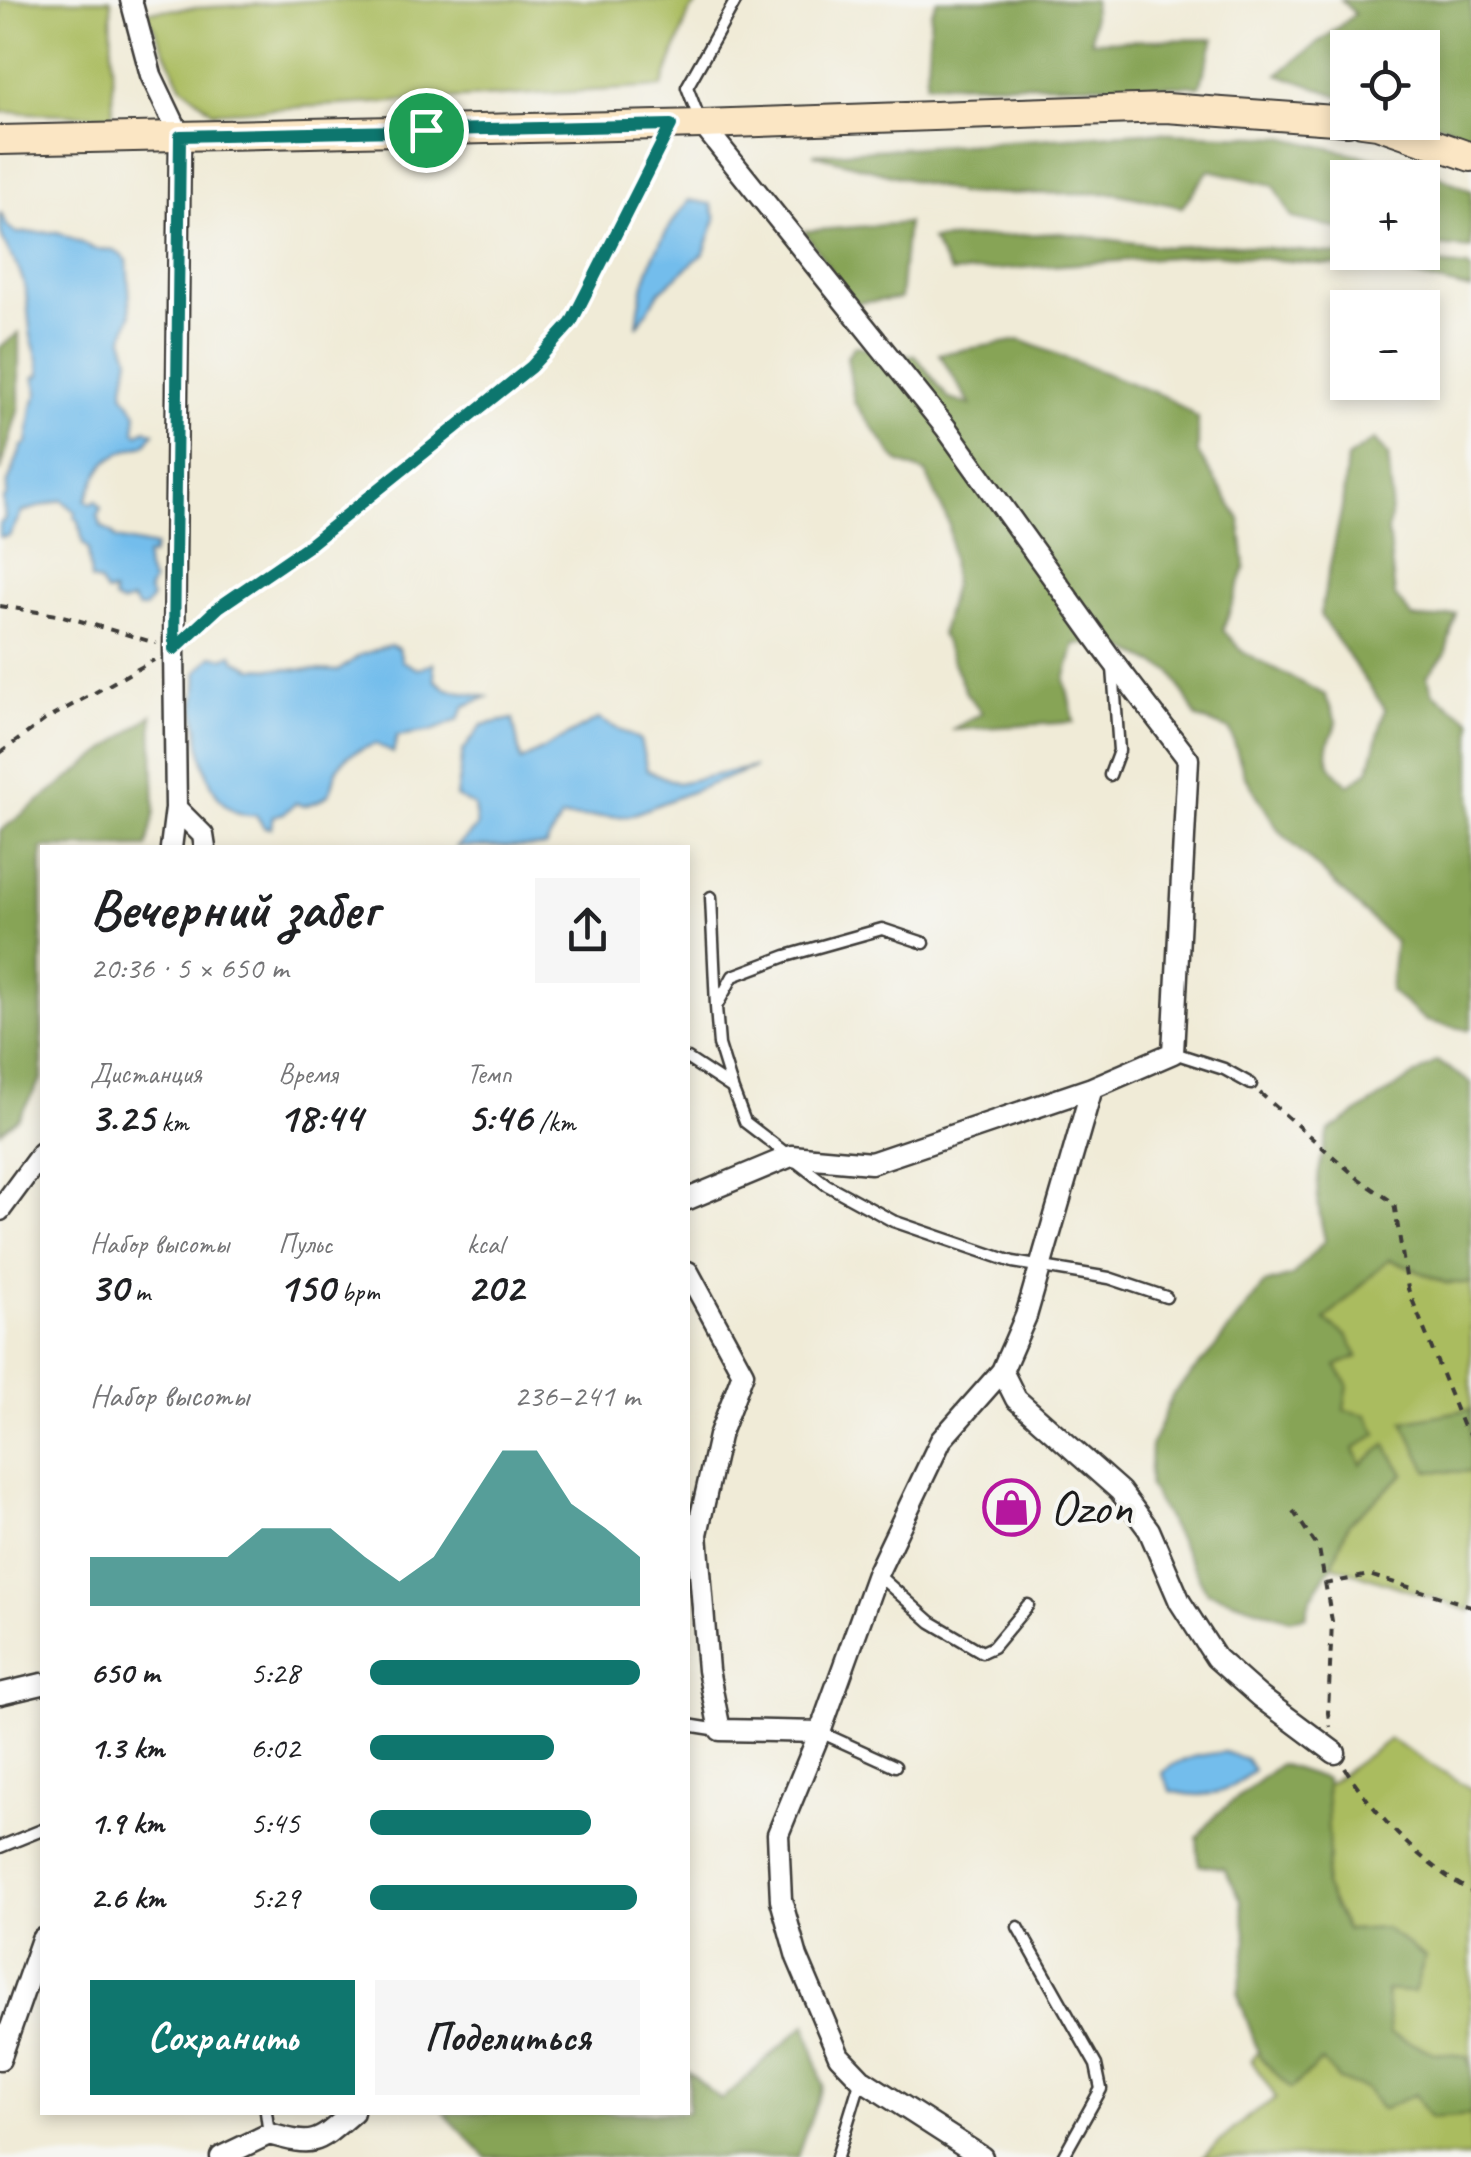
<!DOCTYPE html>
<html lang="ru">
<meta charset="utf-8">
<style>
:root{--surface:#fff;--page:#f6f6f6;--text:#202124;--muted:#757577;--accent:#0f766e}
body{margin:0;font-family:Caveat,sans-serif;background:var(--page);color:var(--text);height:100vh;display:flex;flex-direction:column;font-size:38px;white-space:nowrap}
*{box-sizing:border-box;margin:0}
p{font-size:32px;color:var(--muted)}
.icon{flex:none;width:55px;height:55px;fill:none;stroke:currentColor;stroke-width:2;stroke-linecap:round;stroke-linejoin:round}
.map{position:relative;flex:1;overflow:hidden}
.drawer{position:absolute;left:40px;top:845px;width:650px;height:1270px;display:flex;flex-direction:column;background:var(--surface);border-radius:0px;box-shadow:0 5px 15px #0003}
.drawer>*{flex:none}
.fabs{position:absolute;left:1330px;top:30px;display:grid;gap:20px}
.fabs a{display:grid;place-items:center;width:110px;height:110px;border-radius:0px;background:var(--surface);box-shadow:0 5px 15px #0003;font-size:50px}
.pin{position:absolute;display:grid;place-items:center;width:85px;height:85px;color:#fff;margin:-42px;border:5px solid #fff;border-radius:50%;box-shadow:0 2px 10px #0007}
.round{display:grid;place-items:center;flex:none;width:105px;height:105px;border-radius:0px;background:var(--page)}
.headline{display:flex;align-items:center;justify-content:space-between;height:170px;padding:0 50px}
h1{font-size:55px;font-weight:700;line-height:75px}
.figures{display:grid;grid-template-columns:repeat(3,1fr);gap:15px;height:170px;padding:10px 50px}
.figures div{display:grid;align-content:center}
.figures b{font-size:42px;font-weight:700}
.figures small{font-size:28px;font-weight:400}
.figures p{font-size:28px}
.chart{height:280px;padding:20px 50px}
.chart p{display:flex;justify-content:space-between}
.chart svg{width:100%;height:180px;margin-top:10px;fill:var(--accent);opacity:.7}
.action{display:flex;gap:20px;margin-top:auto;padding:20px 50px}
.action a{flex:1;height:115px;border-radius:0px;background:var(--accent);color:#fff;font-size:40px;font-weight:700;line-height:115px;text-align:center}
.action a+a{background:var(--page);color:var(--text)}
ul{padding:0 50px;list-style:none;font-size:32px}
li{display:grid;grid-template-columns:160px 120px 1fr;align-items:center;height:75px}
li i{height:25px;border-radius:12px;background:var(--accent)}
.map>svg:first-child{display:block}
.green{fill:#aabc5f;stroke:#636c3e;stroke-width:2.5}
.forest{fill:#87a456;stroke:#526039;stroke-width:2.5}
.water{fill:#73bdec;stroke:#486c84;stroke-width:2.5}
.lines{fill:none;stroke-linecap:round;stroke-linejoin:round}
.lane-casing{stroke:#3c3b38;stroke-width:15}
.street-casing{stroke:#3c3b38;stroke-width:25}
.secondary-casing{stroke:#3c3b38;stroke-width:32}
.path{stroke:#3c3b38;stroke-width:4;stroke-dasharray:8 8;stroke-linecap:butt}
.lane{stroke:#fff;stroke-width:10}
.street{stroke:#fff;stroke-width:20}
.secondary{stroke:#fbe6c4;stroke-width:28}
.route-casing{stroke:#fff;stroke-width:20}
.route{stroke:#0f766e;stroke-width:12}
.labels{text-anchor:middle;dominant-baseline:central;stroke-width:8;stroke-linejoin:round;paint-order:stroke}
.poi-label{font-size:50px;fill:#1c1c1c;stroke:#f6f6f2;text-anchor:start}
</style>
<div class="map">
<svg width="1471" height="2157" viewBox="0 0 1471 2157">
<rect width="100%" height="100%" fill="#f6f6f2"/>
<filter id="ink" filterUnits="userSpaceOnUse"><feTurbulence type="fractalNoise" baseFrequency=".01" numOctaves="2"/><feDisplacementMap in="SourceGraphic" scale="20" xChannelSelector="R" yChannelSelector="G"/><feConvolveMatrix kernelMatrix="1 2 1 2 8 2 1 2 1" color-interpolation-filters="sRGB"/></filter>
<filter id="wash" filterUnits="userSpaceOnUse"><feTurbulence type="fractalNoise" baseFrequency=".0048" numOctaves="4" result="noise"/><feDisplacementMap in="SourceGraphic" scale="40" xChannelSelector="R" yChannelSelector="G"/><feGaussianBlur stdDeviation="2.25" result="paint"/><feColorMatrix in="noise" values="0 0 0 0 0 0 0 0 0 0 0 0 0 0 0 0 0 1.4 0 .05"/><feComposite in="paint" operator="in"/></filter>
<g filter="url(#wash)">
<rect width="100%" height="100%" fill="#f0ebd7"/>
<path class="green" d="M0,0H111L113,116L0,112Z
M327,0H701L689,13L662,87L213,112L181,85L146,11Z
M1389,1259L1445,1283H1471V1410H1465L1428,1470L1471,1472V1611L1332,1565L1348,1524L1404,1474L1386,1446L1362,1465L1354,1449L1377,1434L1344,1410L1335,1366L1358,1357L1325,1320Z
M1390,1739L1471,1789V2157H1202L1249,2116L1276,2098L1251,2060L1315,1980L1284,1816Z"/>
<path class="forest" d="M937,0H1094L1091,41L1214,39L1200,86L926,83L931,12Z
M1341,0H1471V138L1446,126L1423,120L1422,48H1348L1347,99L1278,74L1355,14Z
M1144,132L1282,137L1429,171L1471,191V249L1423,245L1422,178H1348L1347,231L1292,218L1274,185L1209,170L1182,207L1114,193L963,194L813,154Z
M907,223L900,299L853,303L804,231Z
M1060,233L1166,247L1226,244L1468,267L1471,271V290L1388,270L1214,254L951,273L931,240Z
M19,333V407L0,473V347Z
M1020,340L1166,397L1198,418V453L1240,519L1245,567L1223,630L1243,652L1325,695L1337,723C1322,754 1323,762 1349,785L1369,770L1385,709L1320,615L1342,507L1347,458L1374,440L1388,455L1392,498L1388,531L1395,596L1413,618L1434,619L1456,614L1445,655L1427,676L1433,693L1471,720V1027L1468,1030L1426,1021L1390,991L1395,942L1279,831L1244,774L1230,730L1197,718L1171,671L1115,644H1075L1065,680L1074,722L951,730L982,713L966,693L941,634L953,584L949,524L926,473L898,462L854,402L847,356L855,345L893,356L915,355L949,399L971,405L939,354Z
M152,715L155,812L147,847L42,848V1078L19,1117L0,1132V831Z
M1437,1061L1471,1083V1283H1446L1389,1259L1325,1320L1347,1336L1358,1356L1336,1366L1348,1384L1344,1410L1367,1415L1377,1434L1354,1449L1361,1464L1386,1445L1404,1474L1348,1524L1332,1565L1310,1599L1306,1616L1290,1619L1207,1592L1149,1486L1151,1446L1173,1394L1214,1349L1264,1284L1292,1276L1325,1240C1314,1193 1315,1177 1329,1131Z
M1465,1410H1471V1472L1428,1471L1403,1422Z
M1280,1764L1326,1779L1329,1857L1324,1886L1346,1930L1385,1928L1425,1957L1414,1992L1386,1990L1390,2034L1435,2053L1467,2056L1471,2068V2115L1430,2118L1415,2094L1381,2110L1367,2089L1339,2080L1322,2061L1291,2089L1260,2057L1238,1995L1247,1940L1241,1900L1224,1868L1199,1865L1197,1838L1217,1814Z
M806,2024L823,2085L797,2157H486L444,2113L688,2112V2072L721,2100Z"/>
<path class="water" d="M689,200L711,204L716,219L704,253L660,291L637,327C641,275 657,240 689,200Z
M0,212L8,227L17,233L58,232L94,249L114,250L127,260L131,315L123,338L129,357L123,393L137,413L135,432L139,434L146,429L154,433L145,445C105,454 102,464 86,500L91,504L96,500L101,508L98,515L101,526L112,533L116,539L155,547L152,556L147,555C145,564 147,574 153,582L148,591L152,598L145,608H138L132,600L121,604L114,600L113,592L106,593L99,582L91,580L88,548L83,544L79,521L74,517L76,512L62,500L22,512L9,536L0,537V524L5,519L3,500L7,496V485L22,446L27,443L32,407L38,393L34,377L40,375C40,361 34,349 31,336C27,313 29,294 20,272C7,243 0,249 0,212Z
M390,645L399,649L402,661L417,669L433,663L435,680L447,689L487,697L465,706L458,720L432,731L397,736L393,753L376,744C365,748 353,751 345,759C323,781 347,795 303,806L296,803L284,813L273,816L271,828L264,827L256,815C212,819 201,760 198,727C197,720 194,710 195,703C197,692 198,684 197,672L212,656L224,658L232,654L236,661L252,668L338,671L360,655Z
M513,719L521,761L598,719L640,740L647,770L677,783L755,767L629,816L561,818L545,847H456L477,827L474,806L456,797L463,751L482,725Z
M1224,1752L1246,1759L1253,1770C1227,1795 1206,1800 1171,1791L1162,1773C1179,1757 1201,1755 1224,1752Z"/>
</g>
<g filter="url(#ink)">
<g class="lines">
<defs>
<path id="lane" d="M701,123L687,87L736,0
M1110,775L1119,751L1113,668
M711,897L716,1006
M1174,1053L1224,1069L1251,1084
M688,1059L732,1088L745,1122L827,1185L893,1221L1013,1262L1109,1278L1166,1297
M732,1087L719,1045L716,1007L733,976L786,956L882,929L924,943
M878,1575L931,1622L982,1652L993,1647L1028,1605
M688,1725L719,1730
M820,1732L895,1766
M0,1847L42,1830
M1018,1927L1096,2065L1101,2089L1063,2157
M266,2112L269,2134
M837,2157L861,2079"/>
<path id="street" d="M131,0L151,75L180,136L174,649L176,808L171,848
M702,124L946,428L1112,660L1188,759L1173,1053L1092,1088L1026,1316L1002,1371L941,1440L877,1574L820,1732L778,1834L781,1900L797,1957L839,2056L861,2079L982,2157
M176,808L203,835L205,848
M688,1199L791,1156L871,1163L1092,1088
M0,1210L42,1153
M688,1272L743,1373L719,1436L697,1534L708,1670L720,1730L820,1732
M1002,1371L1016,1399L1120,1491L1149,1530L1180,1602L1216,1658L1260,1697L1335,1753
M0,1694L42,1684
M0,2059L42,1939
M221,2157L269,2134C316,2147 316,2144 353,2112"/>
<path id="secondary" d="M1362,122L1377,124L1471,157
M0,140L702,124L1166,108L1348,121"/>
</defs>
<use href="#lane" class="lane-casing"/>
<use href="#street" class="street-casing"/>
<use href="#secondary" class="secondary-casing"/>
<path class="path" d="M0,606L63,616L156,643
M194,631L219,607L307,546L531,367L571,323L660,147
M0,753L45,720L154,660
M1260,1093L1360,1180L1394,1203L1408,1289L1463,1427L1471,1435
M1293,1511L1319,1549L1332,1621L1328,1713L1330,1727
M1325,1584L1369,1575L1471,1606
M1345,1768C1375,1815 1422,1865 1471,1891"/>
<use href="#lane" class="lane"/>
<use href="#street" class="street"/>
<use href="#secondary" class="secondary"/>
</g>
</g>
<g class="lines" filter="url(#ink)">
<defs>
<path id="route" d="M671,125L571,323L531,367L308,546L219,607L174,649L180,136Z"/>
</defs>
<use href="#route" class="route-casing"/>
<use href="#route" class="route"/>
</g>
<defs>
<symbol id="shop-ring" viewBox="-11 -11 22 22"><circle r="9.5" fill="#f6f6f2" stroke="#b5179e" stroke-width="1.5"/><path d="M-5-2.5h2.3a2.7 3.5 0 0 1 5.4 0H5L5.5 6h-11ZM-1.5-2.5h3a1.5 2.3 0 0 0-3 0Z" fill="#b5179e"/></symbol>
</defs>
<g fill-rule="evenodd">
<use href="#shop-ring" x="980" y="1476" width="63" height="63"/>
</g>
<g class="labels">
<g class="poi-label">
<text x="1050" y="1507">Ozon</text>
</g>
</g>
</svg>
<div class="fabs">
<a><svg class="icon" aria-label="locate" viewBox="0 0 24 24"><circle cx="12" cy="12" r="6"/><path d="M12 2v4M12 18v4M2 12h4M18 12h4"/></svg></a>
<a>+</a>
<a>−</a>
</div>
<div class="pin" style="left:426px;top:130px;background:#1e9e55"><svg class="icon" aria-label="arrive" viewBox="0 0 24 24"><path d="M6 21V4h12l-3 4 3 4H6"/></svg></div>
<section class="drawer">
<div class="headline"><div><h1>Вечерний забег</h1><p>20:36 · 5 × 650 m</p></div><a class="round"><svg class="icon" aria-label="share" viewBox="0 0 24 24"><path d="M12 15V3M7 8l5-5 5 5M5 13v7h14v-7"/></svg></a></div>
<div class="figures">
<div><p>Дистанция</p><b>3.25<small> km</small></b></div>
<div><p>Время</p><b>18:44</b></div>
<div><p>Темп</p><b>5:46<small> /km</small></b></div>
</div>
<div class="figures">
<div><p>Набор высоты</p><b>30<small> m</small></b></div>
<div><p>Пульс</p><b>150<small> bpm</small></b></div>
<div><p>kcal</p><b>202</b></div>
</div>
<div class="chart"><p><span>Набор высоты</span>236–241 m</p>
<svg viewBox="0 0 160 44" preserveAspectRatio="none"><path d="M0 44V32L10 32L20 32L30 32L40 32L50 25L60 25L70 25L80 32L90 38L100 32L110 19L120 6L130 6L140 19L150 25L160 32V44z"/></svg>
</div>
<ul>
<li><b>650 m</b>5:28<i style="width:100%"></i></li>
<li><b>1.3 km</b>6:02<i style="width:68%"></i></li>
<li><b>1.9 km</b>5:45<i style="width:82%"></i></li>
<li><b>2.6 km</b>5:29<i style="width:99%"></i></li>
</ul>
<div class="action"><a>Сохранить</a><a>Поделиться</a></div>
</section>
</div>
